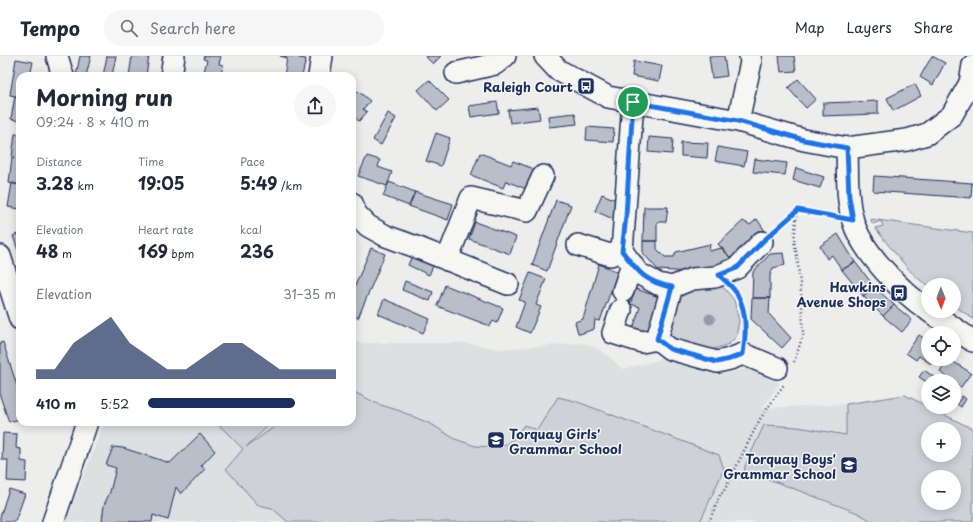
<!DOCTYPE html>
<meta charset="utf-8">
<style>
:root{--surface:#fff;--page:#f6f6f7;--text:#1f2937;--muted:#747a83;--line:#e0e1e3;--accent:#1b2f5e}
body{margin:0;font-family:"Playpen Sans",sans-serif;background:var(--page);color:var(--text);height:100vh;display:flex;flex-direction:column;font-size:15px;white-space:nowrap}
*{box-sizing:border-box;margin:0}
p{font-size:13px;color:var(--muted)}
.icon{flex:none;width:22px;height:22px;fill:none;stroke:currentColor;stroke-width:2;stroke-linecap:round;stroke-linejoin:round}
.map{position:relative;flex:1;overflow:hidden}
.drawer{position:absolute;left:16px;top:16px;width:340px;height:354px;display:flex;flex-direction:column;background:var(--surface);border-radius:12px;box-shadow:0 2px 10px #0003}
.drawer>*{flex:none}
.needle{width:26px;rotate:179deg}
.controls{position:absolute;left:921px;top:222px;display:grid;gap:8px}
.controls a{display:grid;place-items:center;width:40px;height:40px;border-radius:50%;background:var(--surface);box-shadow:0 2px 10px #0003;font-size:20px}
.pin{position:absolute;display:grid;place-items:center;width:34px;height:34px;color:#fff;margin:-17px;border:2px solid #fff;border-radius:50%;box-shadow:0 1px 4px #0007}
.round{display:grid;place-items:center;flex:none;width:42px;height:42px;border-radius:21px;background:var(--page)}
.overview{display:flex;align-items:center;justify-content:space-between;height:68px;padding:0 20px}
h1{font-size:22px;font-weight:700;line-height:30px}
.stats{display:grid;grid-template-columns:repeat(3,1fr);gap:6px;height:68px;padding:4px 20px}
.stats div{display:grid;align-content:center}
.stats b{font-size:17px;font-weight:700}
.stats small{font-size:11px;font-weight:400}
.stats p{font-size:11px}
.chart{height:112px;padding:8px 20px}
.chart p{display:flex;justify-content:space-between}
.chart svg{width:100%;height:72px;margin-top:4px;fill:var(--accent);opacity:.7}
ul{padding:0 20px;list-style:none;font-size:13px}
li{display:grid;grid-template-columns:64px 48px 1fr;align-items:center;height:30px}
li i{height:10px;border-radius:5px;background:var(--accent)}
header{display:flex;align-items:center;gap:24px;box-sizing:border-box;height:56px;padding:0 20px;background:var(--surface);border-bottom:1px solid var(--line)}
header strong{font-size:19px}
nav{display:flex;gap:22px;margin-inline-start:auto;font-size:14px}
.search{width:280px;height:36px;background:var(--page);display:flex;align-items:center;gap:10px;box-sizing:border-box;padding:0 14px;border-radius:22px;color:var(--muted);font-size:15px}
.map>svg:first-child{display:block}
.built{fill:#dde0e1;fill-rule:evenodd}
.green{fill:#ced2d7;stroke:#74809a;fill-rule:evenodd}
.building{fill:#b9bfc8;stroke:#1b2f5e}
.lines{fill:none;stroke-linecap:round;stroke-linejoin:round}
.minor-casing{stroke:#1b2f5e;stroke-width:24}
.path{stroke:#1b2f5e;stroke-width:2.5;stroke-dasharray:1 3;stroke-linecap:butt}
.minor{stroke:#f6f6f2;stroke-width:21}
.tree{fill:#929cae}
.route-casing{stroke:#fff;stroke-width:8}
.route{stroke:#1a73e8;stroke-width:5}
.labels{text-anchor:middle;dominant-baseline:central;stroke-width:3;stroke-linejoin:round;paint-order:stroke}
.poi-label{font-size:13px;font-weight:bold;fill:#1b2f5e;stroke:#f6f6f2;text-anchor:end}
</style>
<header>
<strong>Tempo</strong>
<div class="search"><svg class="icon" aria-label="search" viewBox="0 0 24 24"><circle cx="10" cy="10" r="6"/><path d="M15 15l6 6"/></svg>Search here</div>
<nav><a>Map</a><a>Layers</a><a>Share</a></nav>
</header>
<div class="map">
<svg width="973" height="466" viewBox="0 0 973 466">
<rect width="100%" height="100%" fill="#edeeec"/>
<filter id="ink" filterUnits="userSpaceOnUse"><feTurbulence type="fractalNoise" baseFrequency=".025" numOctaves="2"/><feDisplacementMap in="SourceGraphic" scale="8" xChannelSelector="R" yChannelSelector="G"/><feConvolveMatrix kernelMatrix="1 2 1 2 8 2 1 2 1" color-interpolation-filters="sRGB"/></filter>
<g filter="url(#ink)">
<path class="built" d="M352,279L356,286L362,287H465L500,293L584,287L602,295L623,313L659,304L661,297L724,318L746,312L780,327L762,352L846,348L905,339L973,373V466H66L104,366H352ZM928,373H954V399H928ZM928,421H954V447H928Z"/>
<path class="green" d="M870,163L973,177V263L954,249V229C946,229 937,230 929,229C916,227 885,184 875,172L883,170L881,165L873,168Z
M706,230L723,231L734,244L739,265L736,281L729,288L708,295L673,286L667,275C677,247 674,238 706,230Z
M352,335L378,348L400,355L431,368L455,383L475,390L491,391L505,389L515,381L524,369L537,374L558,341L575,345L719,399L724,413L700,466H288L272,452L258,449L226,413L243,393L218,368L213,366H272L246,391L281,366H352Z
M905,339L973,373V466H873L858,457L755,418L751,422L744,421L745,410L764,369L798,371L846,379V348ZM928,373H954V399H928ZM928,421H954V447H928Z"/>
<path class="building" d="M80,0H91L86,20L76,19Z
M107,0H116L112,20H103Z
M132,0H149L146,20H129Z
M204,0H221L219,8L223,9L221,20H203L207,4L203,3Z
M280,0H299V2L306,3L302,20H284L287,2Z
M425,0H441L433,8Z
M709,0H724L727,20L712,22Z
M779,0H794L796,15L781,16Z
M932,0L945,7L933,29L920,21Z
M16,3L33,6L30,20H20V41L10,39Z
M634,5L662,10L659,25L632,20Z
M798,23L816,43L806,52L788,32Z
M429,24L449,44L437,55L418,34Z
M915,28L921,40L893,55L887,42Z
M358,35L370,45L363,53L367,56L359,65L352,59V42Z
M15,40L20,41V65L11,63Z
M878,45V58L823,60V47Z
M497,46L499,57L471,61L469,50Z
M538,51L540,63L510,67L508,54Z
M388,57L396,62L381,89L373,84Z
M575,57L577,68L549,71L548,60Z
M587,71L614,73L613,86L586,84Z
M436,77L450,82L441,110L426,105Z
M15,78H20V102L12,101Z
M649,81L673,83L672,98L648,96Z
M681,86L708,87L707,102L681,100Z
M718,91L747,96L744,110L715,105Z
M480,97L511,109L513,105L534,113L526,133L506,125L503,132L471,119Z
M367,100L380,104L378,111L392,116L387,130L358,120Z
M12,101L20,102V129L9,127Z
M755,103L787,107L785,119L753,116Z
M796,112L824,121L820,132L793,124Z
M874,120L972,127L971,142L873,135Z
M389,126L415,136L409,150L383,140Z
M12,127L20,129V153L8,151Z
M415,136L453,148L448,164L409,150Z
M602,138L621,146L613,163L595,155Z
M556,144L571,149L547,215L532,209Z
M644,151H668L666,166H657V185H643Z
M757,163L765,175L734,206L718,188L743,165L750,169Z
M475,166L516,181L510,198L469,183Z
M20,177V200L13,180Z
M838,178L855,206L842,214L832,199L827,203L820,190Z
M643,185H657V193L665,201H674L676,196L710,188L709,195L722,192L734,206L722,210L689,216L658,214L643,197Z
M371,192L385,198L358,262L352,259V237Z
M783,197L785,209L773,212L770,220V242H752L753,216L770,198Z
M412,200L433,210L429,219L408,209Z
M855,206L874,230L863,240L842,214Z
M599,208L618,216L600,265L595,264L594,273L580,278L578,277L575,266L583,263Z
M530,217L546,223L536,249L541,251L530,277L516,271L525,246L519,244Z
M405,225L433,236L430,245L402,234Z
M445,229L503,252L497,267L493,265L490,270L437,250Z
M874,230L894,249L883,260L863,240Z
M636,233L659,241L646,281L632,276L640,251L630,248Z
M752,242H770L769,258L791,282L782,292L751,263Z
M384,243L430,263L423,277L378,258Z
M894,249L912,264L902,276L883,260Z
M919,279L928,285V303H934L931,308L919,300L916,304L906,297Z
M3,286L20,339V363L9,366L0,340V287Z
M949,303L971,317L961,331L940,316Z
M924,314L934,321L931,325H928V327L919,321Z
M962,340L966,343L961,351L957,348Z
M3,377L17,378L16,392L21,393V405L27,406L26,426L7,425L8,404H2Z
M200,378L215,395L201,410L205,413L181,438L176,431L168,464L153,459L152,466L102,465L104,449L110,436L116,412L106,409L113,391L123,392L170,407Z
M9,433L25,438L15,466H0V461Z"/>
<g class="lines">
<defs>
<path id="minor" d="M57,0L63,20
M545,0L558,14L608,41L738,65L804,84L847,92L907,84L927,78L952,59L970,27L973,9
M456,17L495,8L505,0
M171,20L174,0
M319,20L322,0
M633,46L622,195L638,217L658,228L672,231L692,223L715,221L737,212L762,186
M738,65L751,6L750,0
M847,92C848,115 846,142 853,165C861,194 902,237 928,254
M352,147L356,158L368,170L386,180L416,191L508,228
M578,189L610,199L622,195
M0,200L20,263
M447,204L471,142L527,155L543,120
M672,231L657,283L670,293L717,306L730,303L743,298L777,312
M623,235L632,208
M621,254L613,277L642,286L657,283
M929,255L973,285
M53,466L87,366"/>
</defs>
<use href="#minor" class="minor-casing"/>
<path class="path" d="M775,175L797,154
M732,233C744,246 744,265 745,282
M794,306L803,279L802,246L797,200L794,185L797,154L834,161
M709,466L721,437H723L760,363L785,327"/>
<use href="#minor" class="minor"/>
</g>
<circle class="tree" cx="710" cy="263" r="5.5"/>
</g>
<g class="lines" filter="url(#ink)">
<defs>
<path id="route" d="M633,46L738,65L804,84L847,92L849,141L853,164L798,154L762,186L737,212L719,219C725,225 735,232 738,240C747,256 746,280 743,298L730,303L717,306L670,293L657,283L672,231C645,226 638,216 622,195L626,160Z"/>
</defs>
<use href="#route" class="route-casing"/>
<use href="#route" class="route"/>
</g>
<defs>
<symbol id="bus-square" viewBox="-11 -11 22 22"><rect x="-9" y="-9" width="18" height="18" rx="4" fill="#1b2f5e" stroke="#f6f6f2"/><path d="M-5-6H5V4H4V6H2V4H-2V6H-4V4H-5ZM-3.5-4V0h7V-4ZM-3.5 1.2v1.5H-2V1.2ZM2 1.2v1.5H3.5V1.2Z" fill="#fff"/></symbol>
<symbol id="school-square" viewBox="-11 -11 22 22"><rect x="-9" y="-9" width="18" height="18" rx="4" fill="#1b2f5e" stroke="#f6f6f2"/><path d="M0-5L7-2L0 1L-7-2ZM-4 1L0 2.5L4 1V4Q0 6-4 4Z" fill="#fff"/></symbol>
</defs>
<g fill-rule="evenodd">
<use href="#bus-square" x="576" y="20" width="20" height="20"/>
<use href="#bus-square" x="889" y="227" width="20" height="20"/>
<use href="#school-square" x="486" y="374" width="20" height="20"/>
<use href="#school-square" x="839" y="399" width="20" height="20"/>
</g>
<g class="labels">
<g class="poi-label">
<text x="573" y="30">Raleigh Court</text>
<text x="886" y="230">Hawkins<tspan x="886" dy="15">Avenue Shops</tspan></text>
<text x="509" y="377" text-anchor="start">Torquay Girls'<tspan x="509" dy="15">Grammar School</tspan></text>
<text x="836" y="402">Torquay Boys'<tspan x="836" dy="15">Grammar School</tspan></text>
</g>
</g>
</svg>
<div class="controls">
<a><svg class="needle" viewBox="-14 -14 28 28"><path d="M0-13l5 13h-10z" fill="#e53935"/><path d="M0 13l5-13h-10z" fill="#747a83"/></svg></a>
<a><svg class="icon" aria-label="locate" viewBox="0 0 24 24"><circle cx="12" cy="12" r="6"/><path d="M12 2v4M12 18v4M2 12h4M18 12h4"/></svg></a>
<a><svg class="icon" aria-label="layers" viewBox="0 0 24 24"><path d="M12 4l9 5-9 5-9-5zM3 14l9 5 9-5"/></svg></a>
<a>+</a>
<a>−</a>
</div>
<div class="pin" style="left:633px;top:46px;background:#1e9e55"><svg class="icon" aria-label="arrive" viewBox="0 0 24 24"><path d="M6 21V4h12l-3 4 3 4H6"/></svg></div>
<section class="drawer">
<div class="overview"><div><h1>Morning run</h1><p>09:24 · 8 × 410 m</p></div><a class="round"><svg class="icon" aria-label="share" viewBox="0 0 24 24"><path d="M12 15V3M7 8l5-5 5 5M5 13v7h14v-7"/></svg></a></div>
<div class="stats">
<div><p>Distance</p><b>3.28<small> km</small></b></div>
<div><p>Time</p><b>19:05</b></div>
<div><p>Pace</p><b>5:49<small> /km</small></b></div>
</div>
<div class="stats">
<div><p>Elevation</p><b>48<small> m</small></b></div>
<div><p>Heart rate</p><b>169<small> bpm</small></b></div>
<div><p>kcal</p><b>236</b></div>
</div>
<div class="chart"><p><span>Elevation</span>31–35 m</p>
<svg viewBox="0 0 160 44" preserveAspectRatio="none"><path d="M0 44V38L10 38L20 22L30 14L40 6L50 22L60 30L70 38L80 38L90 30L100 22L110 22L120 30L130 38L140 38L150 38L160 38V44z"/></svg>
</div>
<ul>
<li><b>410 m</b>5:52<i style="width:78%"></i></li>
</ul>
</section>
</div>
